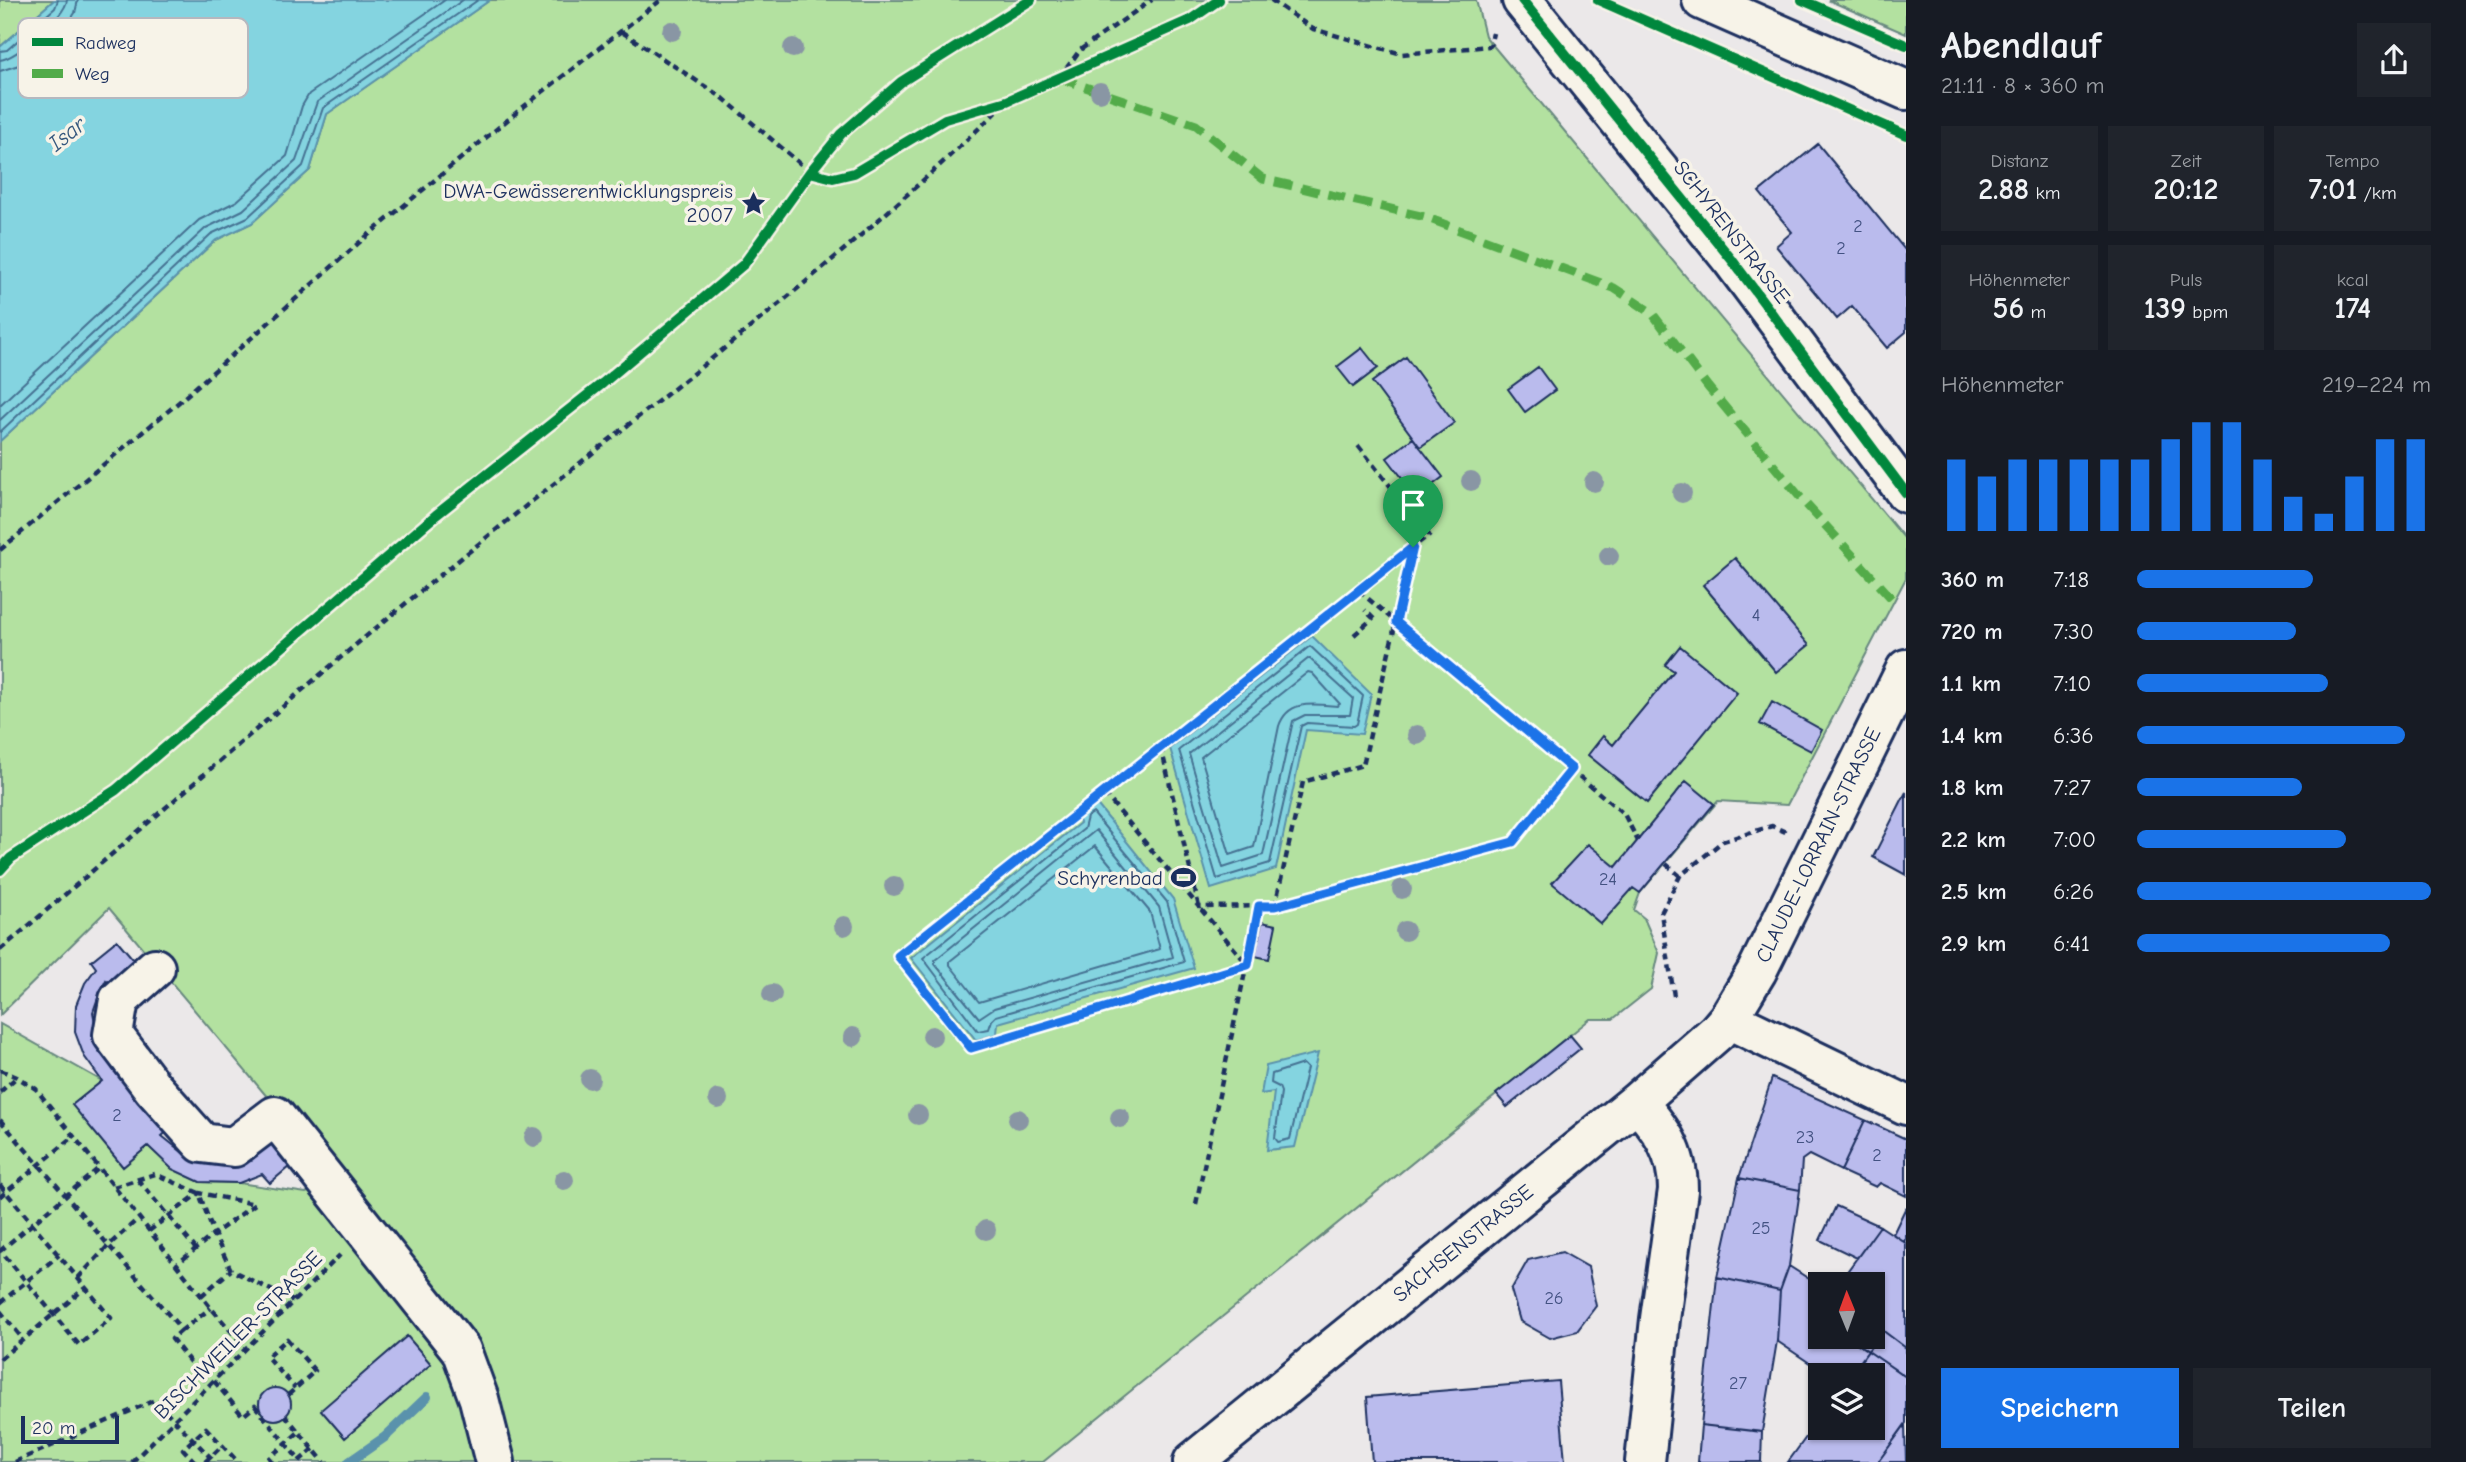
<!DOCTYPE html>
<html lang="de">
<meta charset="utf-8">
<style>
:root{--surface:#171b24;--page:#20242c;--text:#f1f3f6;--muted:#9ea1a6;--accent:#1a73e8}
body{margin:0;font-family:"Comic Neue",sans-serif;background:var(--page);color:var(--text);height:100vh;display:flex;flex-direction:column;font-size:26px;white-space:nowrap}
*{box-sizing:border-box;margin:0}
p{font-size:23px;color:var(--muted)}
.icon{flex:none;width:38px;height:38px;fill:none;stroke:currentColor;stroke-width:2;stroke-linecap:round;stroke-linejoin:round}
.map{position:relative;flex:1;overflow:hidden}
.drawer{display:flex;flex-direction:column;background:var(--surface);width:560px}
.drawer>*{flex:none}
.needle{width:46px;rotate:359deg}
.tools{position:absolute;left:1808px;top:1272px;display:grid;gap:14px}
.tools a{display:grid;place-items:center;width:77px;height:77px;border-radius:0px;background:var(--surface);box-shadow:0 2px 5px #0004;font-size:35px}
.scale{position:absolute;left:21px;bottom:18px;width:98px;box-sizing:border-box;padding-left:7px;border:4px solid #1b2f5e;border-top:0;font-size:19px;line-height:24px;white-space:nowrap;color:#1b2f5e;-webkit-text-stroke:5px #f7f3e8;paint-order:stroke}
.pin{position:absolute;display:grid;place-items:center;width:60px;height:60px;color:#fff;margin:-72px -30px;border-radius:50% 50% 50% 0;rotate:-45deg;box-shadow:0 0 7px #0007}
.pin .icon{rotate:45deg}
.round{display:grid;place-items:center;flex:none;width:74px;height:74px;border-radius:0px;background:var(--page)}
.overview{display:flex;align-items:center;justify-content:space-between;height:119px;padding:0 35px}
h1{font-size:38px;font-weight:600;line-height:52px}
.stats{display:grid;grid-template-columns:repeat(3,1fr);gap:10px;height:119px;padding:7px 35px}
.stats div{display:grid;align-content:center;border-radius:0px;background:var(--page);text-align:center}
.stats b{font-size:30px;font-weight:600}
.stats small{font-size:19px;font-weight:400}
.stats p{font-size:19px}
.chart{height:196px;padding:14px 35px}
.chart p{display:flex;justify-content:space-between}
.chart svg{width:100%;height:126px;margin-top:7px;stroke:var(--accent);stroke-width:6}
.cta{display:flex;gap:14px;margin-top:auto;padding:14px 35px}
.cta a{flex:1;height:80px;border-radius:0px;background:var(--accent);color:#fff;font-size:28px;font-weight:600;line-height:80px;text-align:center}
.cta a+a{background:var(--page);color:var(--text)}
ul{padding:0 35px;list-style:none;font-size:23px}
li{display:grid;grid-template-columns:112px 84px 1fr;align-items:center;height:52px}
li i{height:18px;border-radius:9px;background:var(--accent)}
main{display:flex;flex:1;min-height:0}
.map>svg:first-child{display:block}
.green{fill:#b3e1a0;stroke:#67887f;stroke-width:2}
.water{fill:#84d4e0;stroke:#5a92ac;stroke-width:2}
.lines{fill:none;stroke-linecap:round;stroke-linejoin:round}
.shore{stroke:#457192;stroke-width:2}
.stream{stroke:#5a92ac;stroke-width:10}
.building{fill:#babbed;stroke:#1b2f5e;stroke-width:2}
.minor-casing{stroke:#1b2f5e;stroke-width:44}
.major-casing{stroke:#1b2f5e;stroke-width:44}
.path{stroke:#1b2f5e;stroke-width:4.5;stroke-dasharray:7 5;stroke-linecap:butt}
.minor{stroke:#f7f3e8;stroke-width:38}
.major{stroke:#f7f3e8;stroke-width:38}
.quiet{stroke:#52ab49;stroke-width:9;stroke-dasharray:18 9;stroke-linecap:butt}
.cycleway-casing{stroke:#f7f3e8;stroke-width:15}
.cycleway{stroke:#00873e;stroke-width:10}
.tree{fill:#8996a4}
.route-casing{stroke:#fff;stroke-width:14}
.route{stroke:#1a73e8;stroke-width:9}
.labels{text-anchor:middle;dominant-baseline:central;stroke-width:7;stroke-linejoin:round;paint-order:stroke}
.number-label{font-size:18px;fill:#435282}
.poi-label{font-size:21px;fill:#1b2f5e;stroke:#f7f3e8;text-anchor:end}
.street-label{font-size:21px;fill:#1b2f5e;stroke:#f7f3e8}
.water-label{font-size:23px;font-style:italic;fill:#35587e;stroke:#f7f3e8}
.key{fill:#f7f3e8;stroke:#b5b8bf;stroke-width:2}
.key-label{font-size:19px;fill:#1b2f5e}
</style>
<main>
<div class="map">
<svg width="1906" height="1462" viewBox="0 0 1906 1462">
<rect width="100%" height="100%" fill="#ebe8e9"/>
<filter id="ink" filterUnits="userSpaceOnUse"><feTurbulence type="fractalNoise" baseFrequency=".0143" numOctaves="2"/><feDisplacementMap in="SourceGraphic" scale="14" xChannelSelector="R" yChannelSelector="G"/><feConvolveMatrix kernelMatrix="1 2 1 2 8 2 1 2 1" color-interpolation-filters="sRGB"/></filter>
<g filter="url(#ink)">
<path class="green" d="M0,0H54L0,47Z
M490,0H1476L1485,36L1906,540V578L1787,805L1718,801L1640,893L1634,910L1644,918L1659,953L1651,989L1613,1019H1590L1043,1462H0V1024L102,1081L73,1105L123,1167L148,1146L172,1169L200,1182L239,1183L306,1193L335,1178L109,908L0,1015V441L216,240L252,223L310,170L327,114Z
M1828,0H1906V34Z"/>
<path class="water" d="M54,0H490L327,114L310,170L252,223L216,240L0,441V47Z
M1312,636L1371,694L1362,734L1306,730L1276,869L1211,889L1170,748Z
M1095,802L1173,899L1194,968L998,1023L997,1034L976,1040L911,958L1080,823L1077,816Z
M1318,1053L1295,1147L1267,1150L1274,1092L1261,1094L1266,1066Z"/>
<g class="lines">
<path class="shore" d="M0,51L7,50L55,8L58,0
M0,60C16,59 66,16 67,0
M0,71L19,65L69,22L75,13L78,0
M0,405L199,220L237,201L287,156L302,106L309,94L445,0
M0,420L206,228L243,210L296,161L317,102L463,0
M0,432L211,234L248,217L303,166L323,108L478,0
M1310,646L1363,696L1357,724L1354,726L1307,723L1301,726L1270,863L1217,879L1179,750Z
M1309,658L1353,698L1350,715H1305L1293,721L1263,855L1223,868L1189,754Z
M1308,672L1312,673L1340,704L1337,706C1314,704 1288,699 1279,726L1254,847L1230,855L1201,757Z
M1093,813L1167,902L1184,962L996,1016L992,1020L989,1029L978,1031L923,958L1084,829L1087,817Z
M1096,830L1159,907L1173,957L994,1008L979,1018L935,964V960Z
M1095,846L1150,912L1160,949L979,1002L950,965V961Z
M1303,1064L1307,1068L1290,1139L1278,1142L1275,1138L1281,1092L1279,1087L1271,1083L1272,1074Z"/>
<path class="stream" d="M349,1462L385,1437L427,1397"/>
</g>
<path class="building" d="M1818,144L1906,251V332L1887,348L1852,306L1837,319L1776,246L1792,232L1759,192Z
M1362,348L1378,368L1353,387L1337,367Z
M1406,357L1454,423L1420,447L1372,382Z
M1538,367L1555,390L1525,412L1508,389Z
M1413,438L1443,477L1417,497L1387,458Z
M1735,558L1809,645L1776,672L1703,585Z
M1680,646L1737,693L1647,803L1588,755L1603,736L1613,745L1674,671L1665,665Z
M1772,702L1822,730L1811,751L1760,724Z
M1686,781L1714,804L1640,893L1633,888L1601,924L1552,883L1588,844L1616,867Z
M1906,792V875L1873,857Z
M1262,922L1276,925L1269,959L1255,956Z
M117,940L138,965L112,987L106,980L100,992L93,1012L100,1049L114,1071L118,1067L170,1129L162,1136L183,1153L205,1164L231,1165L251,1161L248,1158L276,1134L297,1160L270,1183L262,1174L239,1183L200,1182L172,1169L148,1146L123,1167L72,1105L102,1081L84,1056L75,1032L76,1005L85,983L96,968L91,961Z
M1570,1035L1581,1048L1507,1107L1496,1094Z
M1772,1078L1865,1120L1841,1171L1809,1155L1802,1160L1800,1190L1739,1178Z
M1865,1120L1906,1139V1196L1880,1183L1876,1187L1841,1171Z
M1739,1178L1800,1190L1789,1266L1780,1291L1717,1277Z
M1836,1206L1880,1226L1857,1258L1820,1240Z
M1906,1207V1238L1904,1242L1893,1234Z
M1880,1226L1906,1243V1348L1882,1330L1868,1351L1848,1337H1872V1284H1838Z
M1562,1252L1588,1267L1596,1306L1577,1331L1550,1338L1520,1321L1511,1290L1528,1260Z
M1789,1266L1820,1286V1312L1817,1316L1820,1318V1337H1848L1868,1351L1850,1376H1829L1777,1341L1780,1291Z
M1717,1277L1780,1291L1777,1341L1762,1432L1701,1425Z
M1882,1330L1906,1348V1377L1868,1351Z
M407,1336L431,1364L345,1438L321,1410Z
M1868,1351L1906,1377V1423L1878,1462H1788L1820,1418V1428H1872V1376H1850Z
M1558,1381L1565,1462H1372L1367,1397Z
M259 1404a16 16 0 1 1 32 0a16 16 0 1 1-32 0Z
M1701,1425L1762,1432L1761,1462H1698Z
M1905,1425L1906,1462H1878Z"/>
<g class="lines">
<defs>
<path id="minor" d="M1522,0L1732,260L1906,493
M155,968L119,1000L113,1035L153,1088L202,1143L234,1147L275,1116L461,1350L479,1399L495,1462
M1728,1019L1906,1105
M1637,1102C1661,1129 1678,1152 1678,1190L1660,1319L1645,1462
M1193,1462L1637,1102L1717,1032L1728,1019L1757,971L1906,669"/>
<path id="major" d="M1702,0L1906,90"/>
</defs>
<use href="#minor" class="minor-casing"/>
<use href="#major" class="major-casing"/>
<path class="path" d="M1271,0L1313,29L1402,54L1490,46L1493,33
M622,32L723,98L810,172
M1059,78L1080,50L1152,0
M0,550L179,402L361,241L522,108L661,0
M1359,591L1624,814L1638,841
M1354,635L1373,618L1365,610
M1161,747L1199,907L1248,965L971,1048L898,956C1070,820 1242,684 1413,547
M1104,793L1199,907L1275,906L1513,842L1572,769
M1666,864L1680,876
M1275,906L1303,782L1363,765L1413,547L1429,535L1356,443
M0,950C151,822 299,689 454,564C640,412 836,270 1007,101
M1674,996L1661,913L1680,876L1723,841L1772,826L1788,833
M0,1070L17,1077L36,1089L211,1308L246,1348
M0,1092L17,1077
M0,1120L182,1330L211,1308
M138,1180L196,1249
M0,1185L111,1318L79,1345L0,1250
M114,1187L155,1174L199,1193L214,1234L176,1265
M0,1197L73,1137
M1196,1204L1259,906
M149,1231L199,1193L255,1204L214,1234L231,1270L293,1301
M0,1251L99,1168
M78,1278L109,1245L139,1218
M201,1296L231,1270
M0,1303L59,1255
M0,1311L23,1339
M182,1330L172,1339L208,1385
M0,1359L85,1288
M214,1381L243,1416L255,1406L300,1461
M288,1395L315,1371L287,1339L267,1357L295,1388
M285,1415L324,1462
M299,1461L315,1448
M15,1462L155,1400L215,1462
M132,1462L340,1255
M195,1462L183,1449L206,1428L238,1462
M205,1462L222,1446
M272,1462L269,1458L300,1431"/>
<use href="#minor" class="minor"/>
<use href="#major" class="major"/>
<path class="quiet" d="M1059,78L1196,125L1263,179L1425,217L1614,288L1652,313L1708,387L1805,503L1895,602"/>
<defs>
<path id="cycleway" d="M1522,0L1732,260L1906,493
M1598,0L1906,135
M1802,0L1906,45
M810,172L833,178L854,173L945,119L1007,101L1190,20L1219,0
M0,870L11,858L116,790L436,515L603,383L744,264L810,172L841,134L901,82L1031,0"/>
</defs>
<use href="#cycleway" class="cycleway-casing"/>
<use href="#cycleway" class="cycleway"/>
</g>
<g class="tree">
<circle cx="672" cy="31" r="10"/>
<circle cx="793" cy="48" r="10"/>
<circle cx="1100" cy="92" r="10"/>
<circle cx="1471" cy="481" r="10"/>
<circle cx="1594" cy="482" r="10"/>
<circle cx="1682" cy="493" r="10"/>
<circle cx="1609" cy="556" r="10"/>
<circle cx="1417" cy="735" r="10"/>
<circle cx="894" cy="886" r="10"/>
<circle cx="1402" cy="889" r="10"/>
<circle cx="844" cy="926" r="10"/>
<circle cx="1405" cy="931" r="10"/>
<circle cx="772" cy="994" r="10"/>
<circle cx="932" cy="1036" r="10"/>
<circle cx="853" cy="1037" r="10"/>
<circle cx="590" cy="1079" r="10"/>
<circle cx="718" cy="1099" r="10"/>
<circle cx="918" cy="1115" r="10"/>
<circle cx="1120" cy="1118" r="10"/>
<circle cx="1018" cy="1119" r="10"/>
<circle cx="534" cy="1137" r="10"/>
<circle cx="564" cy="1180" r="10"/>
<circle cx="986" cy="1230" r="10"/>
</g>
</g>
<g class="lines" filter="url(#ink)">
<defs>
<path id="route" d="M1413,547L1396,622L1572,769L1513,842L1275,906H1259L1248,965L971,1048L898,956Z"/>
</defs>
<use href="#route" class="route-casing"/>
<use href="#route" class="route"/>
</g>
<defs>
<symbol id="sight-bare" viewBox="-9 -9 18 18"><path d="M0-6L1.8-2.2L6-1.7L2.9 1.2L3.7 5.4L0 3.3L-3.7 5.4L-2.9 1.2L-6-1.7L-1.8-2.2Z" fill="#1b2f5e" stroke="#f7f3e8" stroke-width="2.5" paint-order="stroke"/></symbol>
<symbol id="stadium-bare" viewBox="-9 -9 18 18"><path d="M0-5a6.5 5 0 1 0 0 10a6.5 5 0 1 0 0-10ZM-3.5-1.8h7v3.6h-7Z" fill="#1b2f5e" stroke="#f7f3e8" stroke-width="2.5" paint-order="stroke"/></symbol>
</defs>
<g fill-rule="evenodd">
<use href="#sight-bare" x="736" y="186" width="35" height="35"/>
<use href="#stadium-bare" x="1166" y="860" width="35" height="35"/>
</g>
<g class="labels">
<g class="number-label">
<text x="1858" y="226">2</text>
<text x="1841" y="248">2</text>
<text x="1756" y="615">4</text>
<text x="1608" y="879">24</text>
<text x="117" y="1115">2</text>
<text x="1805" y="1137">23</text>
<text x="1877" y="1155">2</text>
<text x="1761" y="1228">25</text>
<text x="1554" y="1298">26</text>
<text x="1738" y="1383">27</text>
</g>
<g class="poi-label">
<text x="733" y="191">DWA-Gewässerentwicklungspreis<tspan x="733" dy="24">2007</tspan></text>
<text x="1163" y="878">Schyrenbad</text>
</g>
<g class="street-label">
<text transform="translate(1732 232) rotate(52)">SCHYRENSTRASSE</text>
<text transform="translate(1818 845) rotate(-64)">CLAUDE-LORRAIN-STRASSE</text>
<text transform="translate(1463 1243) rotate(-39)">SACHSENSTRASSE</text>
<text transform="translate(238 1335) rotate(-45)">BISCHWEILER-STRASSE</text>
</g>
<g class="water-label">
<text transform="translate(67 134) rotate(-39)">Isar</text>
</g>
</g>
<rect x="18" y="18" width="230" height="80" rx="10" class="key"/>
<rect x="32" y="38" width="31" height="8" fill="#00873e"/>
<rect x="32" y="69" width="31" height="9" fill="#52ab49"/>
<g class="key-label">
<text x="75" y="49">Radweg</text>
<text x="75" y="80">Weg</text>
</g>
</svg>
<div class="tools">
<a><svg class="needle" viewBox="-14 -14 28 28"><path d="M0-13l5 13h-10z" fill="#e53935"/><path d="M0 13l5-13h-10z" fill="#9ea1a6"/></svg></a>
<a><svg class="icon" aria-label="layers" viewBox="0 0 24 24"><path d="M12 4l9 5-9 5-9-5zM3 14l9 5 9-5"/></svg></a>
</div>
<div class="scale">20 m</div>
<div class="pin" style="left:1413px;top:547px;background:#1e9e55"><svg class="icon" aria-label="arrive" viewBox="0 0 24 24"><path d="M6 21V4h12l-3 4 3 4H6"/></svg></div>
</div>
<section class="drawer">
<div class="overview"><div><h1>Abendlauf</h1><p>21:11 · 8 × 360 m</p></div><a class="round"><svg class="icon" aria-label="share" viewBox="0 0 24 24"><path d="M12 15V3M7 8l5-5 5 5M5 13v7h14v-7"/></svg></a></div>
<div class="stats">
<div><p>Distanz</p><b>2.88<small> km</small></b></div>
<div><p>Zeit</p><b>20:12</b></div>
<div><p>Tempo</p><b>7:01<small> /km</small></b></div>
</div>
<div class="stats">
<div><p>Höhenmeter</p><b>56<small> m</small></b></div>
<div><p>Puls</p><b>139<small> bpm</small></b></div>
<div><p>kcal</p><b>174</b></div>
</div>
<div class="chart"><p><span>Höhenmeter</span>219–224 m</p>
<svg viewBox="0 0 160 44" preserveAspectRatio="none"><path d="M5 44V19M15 44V25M25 44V19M35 44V19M45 44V19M55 44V19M65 44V19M75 44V12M85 44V6M95 44V6M105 44V19M115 44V32M125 44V38M135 44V25M145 44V12M155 44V12"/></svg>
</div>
<ul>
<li><b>360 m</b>7:18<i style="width:60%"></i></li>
<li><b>720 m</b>7:30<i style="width:54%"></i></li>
<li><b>1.1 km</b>7:10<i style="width:65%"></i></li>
<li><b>1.4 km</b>6:36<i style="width:91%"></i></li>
<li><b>1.8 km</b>7:27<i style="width:56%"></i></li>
<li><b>2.2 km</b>7:00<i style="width:71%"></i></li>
<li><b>2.5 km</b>6:26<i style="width:100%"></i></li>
<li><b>2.9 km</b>6:41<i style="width:86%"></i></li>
</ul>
<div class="cta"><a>Speichern</a><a>Teilen</a></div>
</section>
</main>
